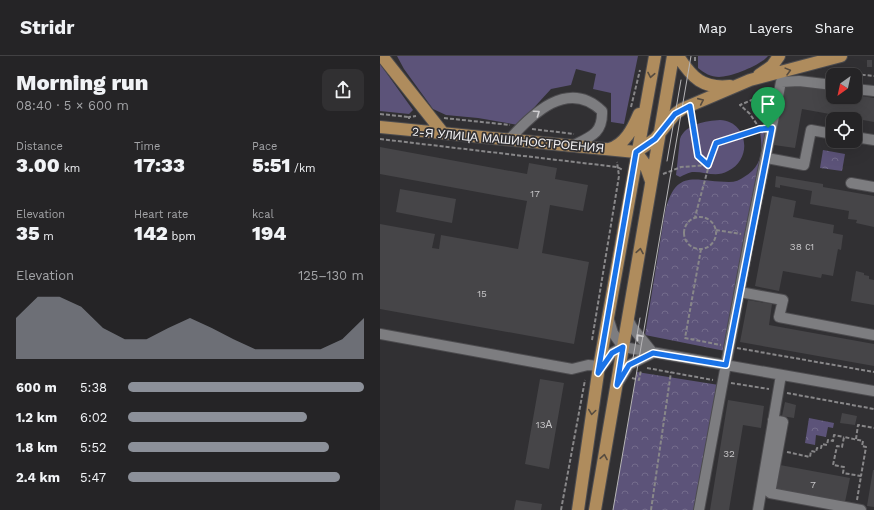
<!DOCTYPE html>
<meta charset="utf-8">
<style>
:root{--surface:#252426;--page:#313032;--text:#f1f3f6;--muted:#a3a4a7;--line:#424143;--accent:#8c9099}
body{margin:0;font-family:"Work Sans",sans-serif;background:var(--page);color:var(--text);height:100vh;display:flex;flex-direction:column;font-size:15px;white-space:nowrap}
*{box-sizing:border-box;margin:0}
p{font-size:13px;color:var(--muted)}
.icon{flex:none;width:22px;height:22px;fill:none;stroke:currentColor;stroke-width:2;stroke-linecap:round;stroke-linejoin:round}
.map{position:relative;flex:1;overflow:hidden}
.panel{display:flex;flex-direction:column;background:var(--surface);width:380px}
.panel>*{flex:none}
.needle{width:26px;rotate:213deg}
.fabs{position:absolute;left:446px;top:12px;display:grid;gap:8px}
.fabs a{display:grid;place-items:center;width:36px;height:36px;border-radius:8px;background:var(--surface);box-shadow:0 4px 16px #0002,0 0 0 1px var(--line);font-size:20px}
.pin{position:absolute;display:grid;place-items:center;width:34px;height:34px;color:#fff;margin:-41px -17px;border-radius:50% 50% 50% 0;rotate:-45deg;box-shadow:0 0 4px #0007}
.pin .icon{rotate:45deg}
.round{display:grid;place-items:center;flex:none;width:42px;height:42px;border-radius:8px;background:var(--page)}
.summary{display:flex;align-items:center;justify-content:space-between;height:68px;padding:0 16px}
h1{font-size:22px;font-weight:800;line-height:30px}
.stats{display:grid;grid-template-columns:repeat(3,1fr);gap:6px;height:68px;padding:4px 16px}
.stats div{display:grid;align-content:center}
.stats b{font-size:20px;font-weight:800}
.stats small{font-size:11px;font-weight:400}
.stats p{font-size:11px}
.chart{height:112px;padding:8px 16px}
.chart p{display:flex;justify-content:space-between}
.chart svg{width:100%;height:72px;margin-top:4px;fill:var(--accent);opacity:.7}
ul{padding:0 16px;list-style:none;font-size:13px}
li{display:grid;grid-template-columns:64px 48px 1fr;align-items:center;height:30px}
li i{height:10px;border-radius:5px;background:var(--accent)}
header{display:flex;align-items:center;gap:24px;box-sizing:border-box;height:56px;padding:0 20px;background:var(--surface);border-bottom:1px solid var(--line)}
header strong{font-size:19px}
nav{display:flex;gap:22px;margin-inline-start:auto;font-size:14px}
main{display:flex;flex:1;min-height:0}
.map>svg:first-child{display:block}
.grass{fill:#5c5379}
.park{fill:url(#park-crowns)}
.building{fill:#464548}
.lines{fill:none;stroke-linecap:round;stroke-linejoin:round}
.minor-casing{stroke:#4d4c4f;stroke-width:12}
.major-casing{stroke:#4d4c4f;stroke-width:14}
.path{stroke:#888789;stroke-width:2;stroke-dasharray:4 2;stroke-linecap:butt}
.minor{stroke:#7d7d80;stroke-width:10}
.major{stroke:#af8c5d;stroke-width:12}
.tram{stroke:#b7b6b8;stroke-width:1}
.oneway{stroke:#574c40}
.oneway2{stroke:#cfced0}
.route-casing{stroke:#fff;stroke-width:8}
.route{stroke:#1a73e8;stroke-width:5}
.labels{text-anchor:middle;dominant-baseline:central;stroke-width:3.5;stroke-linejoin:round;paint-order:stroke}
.number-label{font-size:10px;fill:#c7c6c8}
.street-label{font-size:12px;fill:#f2f1f3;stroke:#313033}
</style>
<header>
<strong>Stridr</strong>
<nav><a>Map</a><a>Layers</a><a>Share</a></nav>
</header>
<main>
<section class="panel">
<div class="summary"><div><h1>Morning run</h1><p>08:40 · 5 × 600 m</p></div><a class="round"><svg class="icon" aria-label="share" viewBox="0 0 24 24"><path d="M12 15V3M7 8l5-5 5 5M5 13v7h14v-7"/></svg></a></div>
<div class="stats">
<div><p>Distance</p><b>3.00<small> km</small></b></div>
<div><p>Time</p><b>17:33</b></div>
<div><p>Pace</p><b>5:51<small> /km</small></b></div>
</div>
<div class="stats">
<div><p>Elevation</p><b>35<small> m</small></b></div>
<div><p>Heart rate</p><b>142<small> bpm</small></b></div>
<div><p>kcal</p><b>194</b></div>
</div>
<div class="chart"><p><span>Elevation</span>125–130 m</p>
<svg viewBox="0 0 160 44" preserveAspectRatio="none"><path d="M0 44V19L10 6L20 6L30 12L40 25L50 32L60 32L70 25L80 19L90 25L100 32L110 38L120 38L130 38L140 38L150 32L160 19V44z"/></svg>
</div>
<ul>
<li><b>600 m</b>5:38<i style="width:100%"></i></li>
<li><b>1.2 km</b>6:02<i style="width:76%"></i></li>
<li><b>1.8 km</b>5:52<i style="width:85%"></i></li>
<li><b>2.4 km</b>5:47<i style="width:90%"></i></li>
</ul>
</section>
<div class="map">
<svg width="494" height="454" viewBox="0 0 494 454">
<defs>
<pattern id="park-crowns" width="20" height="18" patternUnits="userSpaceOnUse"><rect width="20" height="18" fill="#5c5379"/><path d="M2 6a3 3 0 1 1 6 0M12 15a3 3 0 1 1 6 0" fill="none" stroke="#746c8c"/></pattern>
</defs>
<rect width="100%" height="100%" fill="#313033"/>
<path class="grass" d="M17,0H258L244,68L231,66V37L213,33L216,18L196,13L191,29L171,33L138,69L98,62L66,59L53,53L24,13Z
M318,0H388C381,9 351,21 339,21C331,21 324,17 318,12Z
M0,8L33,54L29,58L0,55Z
M340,64C367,65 374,102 348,115C336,122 324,115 312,116C307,117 304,119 300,121L296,119L300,83C305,68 326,65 340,64Z"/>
<path class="park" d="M384,74L387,75L373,138L345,295L265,279L285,156C296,111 315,126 349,126C355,126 360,124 364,121C382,111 383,95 380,76Z
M443,94L465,98L462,115L440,112Z
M257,316L339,329L316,454H233Z
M429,362L454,367L453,372L448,371L446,381L436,379L435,389L425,387Z"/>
<path class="building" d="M487,4H492V11H487Z
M404,27L453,35V41H475V39L494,42V66L422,53L415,92L394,89Z
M0,91L147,118L149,107L177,112L175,123L208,129L203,155L170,149L162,197L209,206L194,288L0,253V168L55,178L52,192L59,193L61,179L138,193L147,145L0,118Z
M396,120L443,128V131L494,140V171L476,167L477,164L468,163L469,155L430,148L432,135L400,129V132L395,131Z
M20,133L76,143L72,167L16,156Z
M392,140L416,145L413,161L454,169L453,177L463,179L461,194L458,193L453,220L442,218L441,222L403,215L399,235L375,230Z
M476,215L484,217V219L489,220V223L494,224V249L471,245Z
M368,244L392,248L389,269L494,288V310L360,286Z
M160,323L184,327L169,413L145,408Z
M348,344L384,350L381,372L363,369L349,454H330Z
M405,346L416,349L414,362L402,360Z
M462,357L477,360L475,369L460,367Z
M400,409L470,422L465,446L396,433Z
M493,414H494V451L487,450Z
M136,444L162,448L161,454H134Z"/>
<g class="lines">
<defs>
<path id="minor" d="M475,33L494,35
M475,81L494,84
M129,84C152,58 188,22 222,55C223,78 210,81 192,90
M387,102L424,109L431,74L453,78
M471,127L494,131
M360,236L403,244L399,261L494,279
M228,261L233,277L243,291
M248,263L252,271L273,297
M0,278L192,313L208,309L219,310
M243,291L494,335
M219,314L232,297L243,291
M238,327L249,309L273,297
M393,364L403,366L390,437L481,454
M319,454L370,179L401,26L419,25L453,29
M378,454L401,319"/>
<path id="major" d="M2,0L63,77
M298,0C312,22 323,33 350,30
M379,19L392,10L399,0
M0,71L256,96
M229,93C245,89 253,72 259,58
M256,96L275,83L295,58L302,53L370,24L461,0
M256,96L265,108L271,125
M198,454L218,317L275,0
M215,454L293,0"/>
</defs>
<use href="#minor" class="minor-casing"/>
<use href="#major" class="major-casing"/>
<path class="path" d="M315,5V0
M446,18L456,16L494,20
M251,51L260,14
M0,58L29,61
M311,59L318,100L329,109L315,161
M64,62L130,69
M29,63V61L36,60
M152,73L194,78
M380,73L370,58L360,49L388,37
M0,83L237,111L243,114
M283,118L301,111L329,109L336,87L381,73
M304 177a16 16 0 1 1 32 0a16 16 0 1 1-32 0Z
M336,174L361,178
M321,193L305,282L341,289
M212,284L239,120L237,106
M357,292L494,316
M267,312L333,324
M252,322L259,324L261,314
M351,327L389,333
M407,337L494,353
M476,383L478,369L494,372
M407,396L430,401L431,395L436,396L437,392H441L442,388L447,389L448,384L453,385L454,379L464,381
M477,444L481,420L463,417L464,411L453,409L457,390L462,391L464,381L483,385L482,390L486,391L481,420
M181,454L205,324
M271,454L291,316"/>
<use href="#minor" class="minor"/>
<use href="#major" class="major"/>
<path class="tram" d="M287,105L301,24
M252,308L260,262
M233,454L311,0"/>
</g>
<defs><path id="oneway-chevron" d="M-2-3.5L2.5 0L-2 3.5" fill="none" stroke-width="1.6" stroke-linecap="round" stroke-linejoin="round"/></defs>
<g class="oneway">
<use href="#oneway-chevron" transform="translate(408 15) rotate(-15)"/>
<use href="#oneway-chevron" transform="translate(271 19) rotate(101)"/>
<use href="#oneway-chevron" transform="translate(321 45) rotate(-24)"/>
<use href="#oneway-chevron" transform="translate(260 195) rotate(-80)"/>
<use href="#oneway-chevron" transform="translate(212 356) rotate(98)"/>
<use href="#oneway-chevron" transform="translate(224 401) rotate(-80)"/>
</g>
<g class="oneway2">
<use href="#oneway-chevron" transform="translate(157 57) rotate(-35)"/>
<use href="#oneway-chevron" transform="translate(259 281) rotate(-129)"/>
</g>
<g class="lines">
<defs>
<path id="route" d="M310,50L318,100L328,109L336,87L380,73L392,72L346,309L273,297L249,309L237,329L243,291L232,297L218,317L256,96L275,83L295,58Z"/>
</defs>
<use href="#route" class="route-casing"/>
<use href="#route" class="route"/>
</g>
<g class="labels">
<g class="number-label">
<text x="155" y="137">17</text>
<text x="422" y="190">38 с1</text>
<text x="102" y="237">15</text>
<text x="164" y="368">13А</text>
<text x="349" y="397">32</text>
<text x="433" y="428">7</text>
</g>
<g class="street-label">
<text transform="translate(128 84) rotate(5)">2-Я УЛИЦА МАШИНОСТРОЕНИЯ</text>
</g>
</g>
</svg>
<div class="fabs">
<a><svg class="needle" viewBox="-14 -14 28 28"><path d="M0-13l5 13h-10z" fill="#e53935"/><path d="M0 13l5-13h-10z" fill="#a3a4a7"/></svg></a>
<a><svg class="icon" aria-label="locate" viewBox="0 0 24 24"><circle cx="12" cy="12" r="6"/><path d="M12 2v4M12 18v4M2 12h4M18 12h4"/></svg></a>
</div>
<div class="pin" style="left:388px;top:72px;background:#1e9e55"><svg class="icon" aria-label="arrive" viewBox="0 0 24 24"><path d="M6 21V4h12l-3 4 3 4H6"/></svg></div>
</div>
</main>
